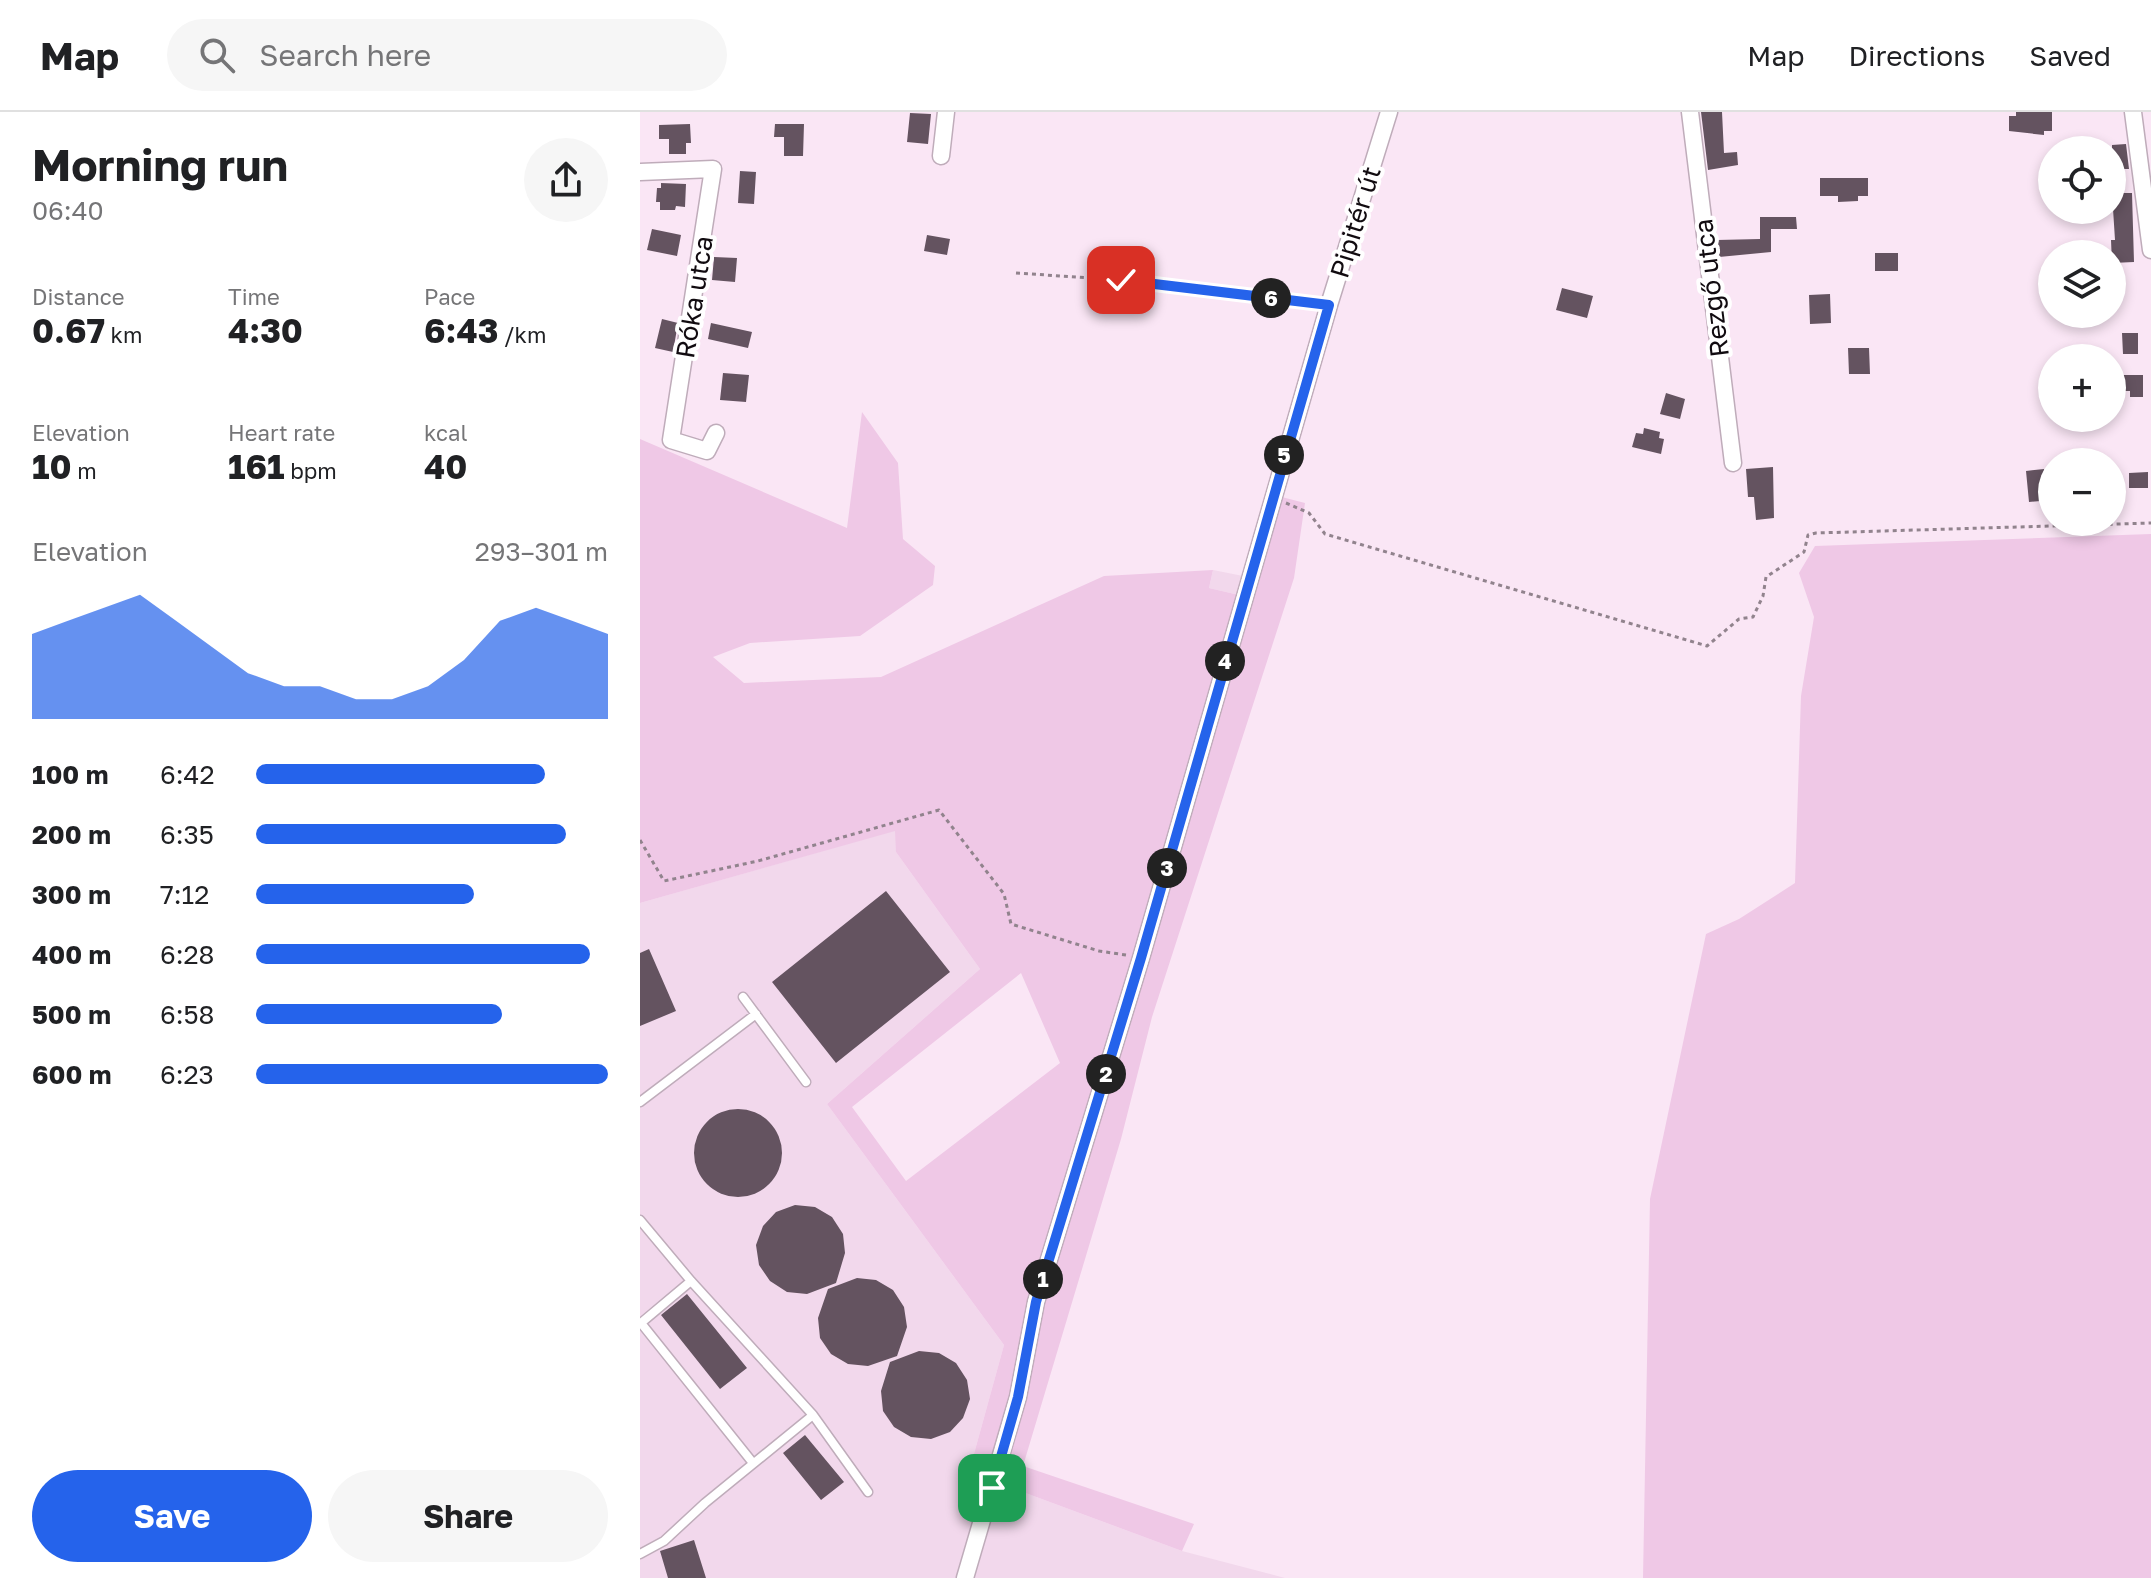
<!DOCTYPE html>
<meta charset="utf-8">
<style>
:root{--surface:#fff;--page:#f6f6f6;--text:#202124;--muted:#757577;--line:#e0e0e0;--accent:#2563eb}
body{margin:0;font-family:"Golos Text",sans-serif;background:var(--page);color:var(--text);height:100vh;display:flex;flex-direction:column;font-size:30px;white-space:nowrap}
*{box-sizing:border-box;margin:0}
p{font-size:26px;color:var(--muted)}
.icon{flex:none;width:44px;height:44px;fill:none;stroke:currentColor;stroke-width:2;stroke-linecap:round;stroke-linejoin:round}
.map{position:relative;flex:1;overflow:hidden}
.drawer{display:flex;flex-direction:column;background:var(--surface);width:640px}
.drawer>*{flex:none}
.tools{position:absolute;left:1398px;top:24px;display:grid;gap:16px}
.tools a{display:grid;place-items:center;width:88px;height:88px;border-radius:50%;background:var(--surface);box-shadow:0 4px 12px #0003;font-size:40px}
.pin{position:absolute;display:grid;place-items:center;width:68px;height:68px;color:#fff;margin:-34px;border-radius:16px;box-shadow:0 4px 12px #0006}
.km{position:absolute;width:40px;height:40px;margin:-20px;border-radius:50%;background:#222;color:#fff;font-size:22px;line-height:40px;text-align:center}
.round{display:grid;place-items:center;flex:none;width:84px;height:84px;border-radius:42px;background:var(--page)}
.headline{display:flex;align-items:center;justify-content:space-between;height:136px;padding:0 32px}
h1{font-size:44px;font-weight:700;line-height:60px}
.metrics{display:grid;grid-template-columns:repeat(3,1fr);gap:12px;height:136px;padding:8px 32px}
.metrics div{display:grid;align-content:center}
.metrics b{font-size:34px;font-weight:700}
.metrics small{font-size:22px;font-weight:400}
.metrics p{font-size:22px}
.chart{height:224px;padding:16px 32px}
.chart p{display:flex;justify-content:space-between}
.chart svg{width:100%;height:144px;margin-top:8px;fill:var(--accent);opacity:.7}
.cta{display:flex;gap:16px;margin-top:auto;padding:16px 32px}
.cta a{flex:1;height:92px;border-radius:48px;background:var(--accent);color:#fff;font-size:32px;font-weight:700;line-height:92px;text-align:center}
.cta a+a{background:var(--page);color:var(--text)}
ul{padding:0 32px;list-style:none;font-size:26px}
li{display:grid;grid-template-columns:128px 96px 1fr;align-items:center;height:60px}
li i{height:20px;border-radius:10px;background:var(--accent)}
header{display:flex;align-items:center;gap:48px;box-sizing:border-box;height:112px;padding:0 40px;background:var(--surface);border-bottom:2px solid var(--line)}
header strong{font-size:38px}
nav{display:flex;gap:44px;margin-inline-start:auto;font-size:28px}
.search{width:560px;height:72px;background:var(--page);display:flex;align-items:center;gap:20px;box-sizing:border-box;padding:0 28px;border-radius:44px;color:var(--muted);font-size:30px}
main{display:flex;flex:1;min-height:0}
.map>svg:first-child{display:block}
.built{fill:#f2d8ec}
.green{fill:#efc8e6;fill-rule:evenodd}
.building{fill:#645360}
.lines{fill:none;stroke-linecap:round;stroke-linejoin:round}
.service-casing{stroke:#bfacba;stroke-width:11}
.minor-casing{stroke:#bfacba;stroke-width:19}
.path{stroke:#91838d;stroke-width:3;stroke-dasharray:4 4;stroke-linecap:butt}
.service{stroke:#fff;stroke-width:8}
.minor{stroke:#fff;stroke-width:16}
.route-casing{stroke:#fff;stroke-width:16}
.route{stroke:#2563eb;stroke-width:10}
.labels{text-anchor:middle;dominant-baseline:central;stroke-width:8;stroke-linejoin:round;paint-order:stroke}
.street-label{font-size:26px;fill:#110b10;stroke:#fff}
</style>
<header>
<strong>Map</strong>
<div class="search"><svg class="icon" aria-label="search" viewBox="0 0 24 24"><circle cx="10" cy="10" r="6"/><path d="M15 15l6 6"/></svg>Search here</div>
<nav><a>Map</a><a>Directions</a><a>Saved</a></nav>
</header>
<main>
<section class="drawer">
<div class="headline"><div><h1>Morning run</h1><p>06:40</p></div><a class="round"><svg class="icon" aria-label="share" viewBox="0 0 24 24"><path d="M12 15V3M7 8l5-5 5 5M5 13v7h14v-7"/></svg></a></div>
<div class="metrics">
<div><p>Distance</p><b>0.67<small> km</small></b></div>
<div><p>Time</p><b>4:30</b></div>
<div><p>Pace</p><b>6:43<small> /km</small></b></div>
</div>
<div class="metrics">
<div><p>Elevation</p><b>10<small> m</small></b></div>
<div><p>Heart rate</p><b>161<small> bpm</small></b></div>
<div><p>kcal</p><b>40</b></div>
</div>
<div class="chart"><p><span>Elevation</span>293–301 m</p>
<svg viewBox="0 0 160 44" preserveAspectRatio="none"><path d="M0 44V18L10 14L20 10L30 6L40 14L50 22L60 30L70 34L80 34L90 38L100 38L110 34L120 26L130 14L140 10L150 14L160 18V44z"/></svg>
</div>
<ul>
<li><b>100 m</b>6:42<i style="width:82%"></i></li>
<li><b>200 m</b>6:35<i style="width:88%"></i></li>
<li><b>300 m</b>7:12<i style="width:62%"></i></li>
<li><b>400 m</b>6:28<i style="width:95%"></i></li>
<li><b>500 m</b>6:58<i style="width:70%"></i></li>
<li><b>600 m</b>6:23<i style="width:100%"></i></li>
</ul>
<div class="cta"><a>Save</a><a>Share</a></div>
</section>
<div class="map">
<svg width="1511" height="1466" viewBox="0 0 1511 1466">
<rect width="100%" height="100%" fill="#fae6f5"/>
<path class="built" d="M573,458L603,464L599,483L569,476Z
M256,718V740L340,857L187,992L364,1233L329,1360L542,1439L645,1466H0V791Z"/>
<path class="green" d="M222,300L258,351L263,427L295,454L293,473L220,524L110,531L73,545L104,571L241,565L464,464L573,458L569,476L599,483L626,381L665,391L654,466L512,905L481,1027L383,1354L554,1412L542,1439L329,1360L364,1233L187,992L340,857L256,740L255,719L0,791V327L207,416ZM381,861L420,951L266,1069L212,995Z
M1511,422V1466H1003L1010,1087L1066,822L1099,807L1155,771L1161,584L1174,505L1159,461L1175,434Z"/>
<path class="building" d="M1061,0H1082L1084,41L1097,40L1098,53L1068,58Z
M1376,0H1412V19H1404V23L1369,19V4H1376Z
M270,1L291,2L288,32L267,30Z
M50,12L51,31H46V42H29V27H19V13Z
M135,12H164L163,44H144V25H134Z
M1486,32L1489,57H1472V33Z
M100,59L116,60L114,92L98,91Z
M1180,66H1228V84H1218V89L1198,90V84H1180Z
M21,71L46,72L45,95L36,94L35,98H20V90H16L17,76H21Z
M1472,81H1492L1494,150L1472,151L1471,128H1475Z
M1120,105H1156L1157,117H1131V140L1079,145L1077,128L1120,127Z
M12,117L41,123L37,144L7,138Z
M287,123L310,127L307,143L284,139Z
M1235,141H1258V159H1235Z
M74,145L97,146L95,170L72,168Z
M922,176L953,184L947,206L916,198Z
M1190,182L1191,211L1170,212L1169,183Z
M22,207L38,211L33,240L15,236Z
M71,211L112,220L108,236L68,227Z
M1482,221H1498V242H1483Z
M1208,236H1229L1230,262H1209Z
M83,261L109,263L106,290L80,288Z
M1472,263H1503V285H1490V279H1472Z
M1026,281L1045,287L1040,307L1020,302Z
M1004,316L1020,320L1019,326L1024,327L1021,342L992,335L996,321L1003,322Z
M1133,355L1134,406L1116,408L1114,385H1108L1106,357Z
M1404,357L1406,375H1412V388L1389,390L1386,359Z
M1508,360V376H1489V361Z
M246,779L310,860L196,951L132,870Z
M9,837L36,899L0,914V841Z
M54 1041a44 44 0 1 1 88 0a44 44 0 1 1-88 0Z
M155,1093L175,1095L192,1105L203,1122L205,1141L196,1171L167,1182L147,1180L130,1169L119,1153L116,1133L123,1114L136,1100Z
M217,1166L236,1168L253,1178L264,1195L267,1215L257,1244L228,1254L208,1252L191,1242L180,1226L178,1206L188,1177Z
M47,1182L107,1256L80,1277L21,1203Z
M279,1239L299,1241L316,1251L327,1268L330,1287L323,1306L310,1320L291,1327L271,1325L254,1315L243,1299L241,1279L250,1250Z
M165,1323L204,1370L181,1388L143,1341Z
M54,1428L66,1466H28L20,1439Z"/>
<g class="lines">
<defs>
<path id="service" d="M103,885L166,970
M0,990L116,902
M0,1108L51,1169L173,1303L228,1380
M51,1169L1,1211L113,1351
M0,1442L24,1429L65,1391L173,1303"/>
<path id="minor" d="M1050,0L1093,351
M1493,0L1511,138
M301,44L306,0
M0,60L73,57L31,328L67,339L76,321
M325,1466L378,1285L396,1190L501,846L689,193L749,0"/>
</defs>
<use href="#service" class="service-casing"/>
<use href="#minor" class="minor-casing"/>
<path class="path" d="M376,161L481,168L675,191
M646,391L669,401L685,422L1067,534L1099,507L1113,505L1123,484L1126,465L1164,440L1168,423L1176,421L1511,411
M0,728L24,769L118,749L299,698L364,782L371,812L459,839L486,843"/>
<use href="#service" class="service"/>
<use href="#minor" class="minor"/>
</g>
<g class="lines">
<defs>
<path id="route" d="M352,1376L378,1285L396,1190L501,846L689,193L481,168"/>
</defs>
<use href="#route" class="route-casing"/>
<use href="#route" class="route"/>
</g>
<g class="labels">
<g class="street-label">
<text transform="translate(715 110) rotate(-73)">Pipitér út</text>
<text transform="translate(1071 176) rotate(-97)">Rezgő utca</text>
<text transform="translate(54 185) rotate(-81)">Róka utca</text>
</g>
</g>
</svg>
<div class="tools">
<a><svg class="icon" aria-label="locate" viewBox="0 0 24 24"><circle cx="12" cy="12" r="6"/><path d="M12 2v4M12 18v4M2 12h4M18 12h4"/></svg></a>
<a><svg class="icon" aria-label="layers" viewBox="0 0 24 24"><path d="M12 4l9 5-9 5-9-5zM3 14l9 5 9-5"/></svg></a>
<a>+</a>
<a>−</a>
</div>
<div class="pin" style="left:352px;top:1376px;background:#1e9e55"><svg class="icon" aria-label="arrive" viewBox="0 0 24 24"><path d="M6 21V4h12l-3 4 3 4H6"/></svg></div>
<div class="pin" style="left:481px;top:168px;background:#d93025"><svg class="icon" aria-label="check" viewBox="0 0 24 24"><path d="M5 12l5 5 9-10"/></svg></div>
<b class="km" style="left:403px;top:1167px">1</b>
<b class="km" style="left:466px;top:962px">2</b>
<b class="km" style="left:527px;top:756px">3</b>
<b class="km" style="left:585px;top:549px">4</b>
<b class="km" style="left:644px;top:343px">5</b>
<b class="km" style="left:631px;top:186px">6</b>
</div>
</main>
